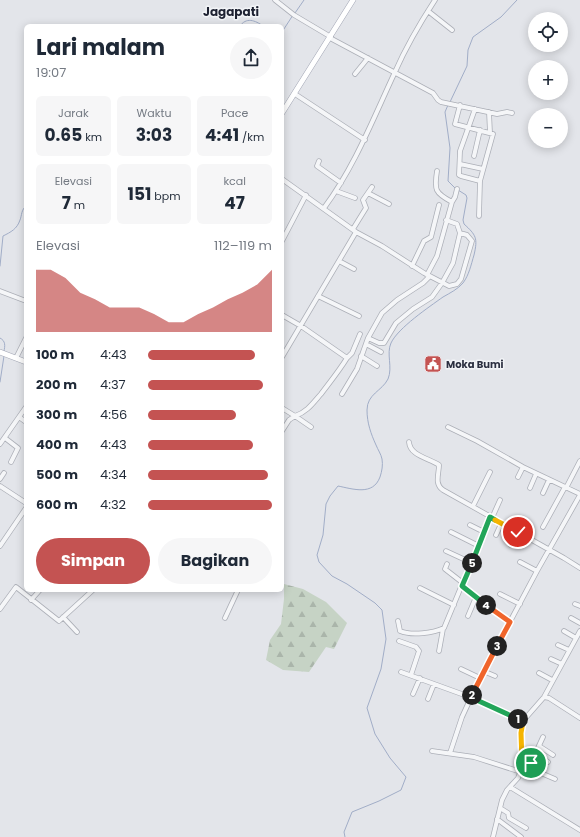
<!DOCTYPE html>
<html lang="id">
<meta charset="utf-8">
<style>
:root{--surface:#fff;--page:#f6f6f7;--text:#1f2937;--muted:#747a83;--accent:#c45352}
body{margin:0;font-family:Poppins,sans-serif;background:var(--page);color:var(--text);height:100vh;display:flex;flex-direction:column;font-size:15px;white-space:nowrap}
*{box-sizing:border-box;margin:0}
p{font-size:13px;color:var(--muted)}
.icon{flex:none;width:22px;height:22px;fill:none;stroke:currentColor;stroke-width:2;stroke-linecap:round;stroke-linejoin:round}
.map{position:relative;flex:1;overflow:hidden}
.side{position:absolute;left:24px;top:24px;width:260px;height:568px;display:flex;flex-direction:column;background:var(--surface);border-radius:6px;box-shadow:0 2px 10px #0003}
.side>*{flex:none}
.buttons{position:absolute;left:528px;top:12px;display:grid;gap:8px}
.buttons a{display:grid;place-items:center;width:40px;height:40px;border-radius:50%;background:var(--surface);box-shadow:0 2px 10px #0003;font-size:20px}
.pin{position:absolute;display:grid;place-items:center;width:34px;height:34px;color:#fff;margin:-17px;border:2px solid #fff;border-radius:50%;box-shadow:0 1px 4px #0007}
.km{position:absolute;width:20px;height:20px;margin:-10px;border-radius:50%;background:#222;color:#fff;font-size:11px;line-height:20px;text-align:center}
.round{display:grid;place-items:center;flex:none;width:42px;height:42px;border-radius:21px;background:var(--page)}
.headline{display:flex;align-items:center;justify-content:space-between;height:68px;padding:0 12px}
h1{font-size:22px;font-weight:700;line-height:30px}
.figures{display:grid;grid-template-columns:repeat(3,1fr);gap:6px;height:68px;padding:4px 12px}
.figures div{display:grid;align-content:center;border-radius:6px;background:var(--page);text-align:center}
.figures b{font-size:17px;font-weight:700}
.figures small{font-size:11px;font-weight:400}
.figures p{font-size:11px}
.chart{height:112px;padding:8px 12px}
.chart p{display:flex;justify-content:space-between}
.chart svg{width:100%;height:72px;margin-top:4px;fill:var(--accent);opacity:.7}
.primary-button{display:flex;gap:8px;margin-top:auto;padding:8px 12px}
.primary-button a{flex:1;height:46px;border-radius:24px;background:var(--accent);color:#fff;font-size:16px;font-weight:700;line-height:46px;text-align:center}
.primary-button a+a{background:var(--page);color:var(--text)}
ul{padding:0 12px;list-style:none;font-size:13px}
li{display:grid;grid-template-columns:64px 48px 1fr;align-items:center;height:30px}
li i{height:10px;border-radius:5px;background:var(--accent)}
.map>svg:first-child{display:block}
.forest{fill:url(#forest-firs)}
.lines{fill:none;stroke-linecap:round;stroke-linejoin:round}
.stream{stroke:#a1adc7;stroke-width:1}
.minor-casing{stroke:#acafb7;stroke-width:5.5}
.major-casing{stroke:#a3a7b5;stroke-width:6}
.minor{stroke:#f5f6f8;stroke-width:4}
.major{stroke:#fff;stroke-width:5}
.split-1-casing{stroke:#fff;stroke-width:8}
.split-2-casing{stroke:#fff;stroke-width:8}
.split-3-casing{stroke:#fff;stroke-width:8}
.split-4-casing{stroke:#fff;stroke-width:8}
.split-5-casing{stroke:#fff;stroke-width:8}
.split-6-casing{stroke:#fff;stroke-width:8}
.split-7-casing{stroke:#fff;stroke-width:8}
.split-1{stroke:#f5b400;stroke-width:5}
.split-2{stroke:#22a559;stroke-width:5}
.split-3{stroke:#f0652b;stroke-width:5}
.split-4{stroke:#f0652b;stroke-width:5}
.split-5{stroke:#22a559;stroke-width:5}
.split-6{stroke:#22a559;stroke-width:5}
.split-7{stroke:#f5b400;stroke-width:5}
.labels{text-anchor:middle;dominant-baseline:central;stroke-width:3;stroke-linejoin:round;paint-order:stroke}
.poi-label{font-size:10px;font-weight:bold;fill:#2c3041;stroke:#f2f4f7;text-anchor:start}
.quarter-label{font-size:12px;font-weight:bold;fill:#1e2232;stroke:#f2f4f7}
</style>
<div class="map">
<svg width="580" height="837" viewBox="0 0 580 837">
<defs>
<pattern id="forest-firs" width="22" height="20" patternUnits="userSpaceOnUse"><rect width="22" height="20" fill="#c6d3c5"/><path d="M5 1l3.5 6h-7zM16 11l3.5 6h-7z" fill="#aab5aa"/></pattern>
</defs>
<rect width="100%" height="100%" fill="#e3e5ea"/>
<path class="forest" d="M284,584L303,589L326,602L347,623L334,649L326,647L309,672L283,670L266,660L270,640L281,624L284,599Z"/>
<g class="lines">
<path class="stream" d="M295,13L304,0
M240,26C246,17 255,20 263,26
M282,32L293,15
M450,102L467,66L468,50L473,37L501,17L517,0
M448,105L445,112L450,148L448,181L455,188
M0,266L3,236C11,232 17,229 20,220C22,215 21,210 26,206
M0,338C6,341 5,346 4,351
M0,382L4,356
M345,837L344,832L352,812L379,801L401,790L406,777L390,758L375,734L367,708L381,669L386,639L382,610L375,603L347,584L332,576L319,562L317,555L323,535L326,504L330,496L338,486C353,489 373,496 380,477C382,471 383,465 382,459C381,454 378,450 376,445C371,434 367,423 367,410C367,394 382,391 388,379C393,367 386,354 391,343C398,328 429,307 443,297C450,293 458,289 463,283C469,275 471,265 474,255C478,238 476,235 464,224L463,220L467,198L466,195L458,190"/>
<defs>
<path id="minor" d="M275,0L294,15L331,37
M428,11L452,30
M330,38L433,93L438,100L441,102L497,114L507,112L512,113
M355,74L368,58
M295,94L365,140
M460,105L455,124L493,134L480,181L479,216
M475,109L460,151L459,175L461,176L480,181
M489,112L490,133
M474,156L480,130
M319,161L317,166L341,183
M460,164L483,169
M282,179L356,232L382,246L424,273L449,286L457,284L461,279L472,241L467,235L460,233
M336,191L355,198
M368,193L389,204
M452,202L455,197L457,189
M324,208C355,166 373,119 395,72C406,47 420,23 435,0
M353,229L366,208L363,200L372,187
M282,241L306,195
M339,261L354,269
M412,266L424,241L431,237L439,205
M427,275L437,256L452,202C435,193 434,190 437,171
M0,291L26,301
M318,296L359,316
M282,315L301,326L347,358L352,353L360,334
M368,338L379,343H384L396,323L413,309L432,297L442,283L453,263L460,233L457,224L446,220
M366,344L381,352
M361,356L377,366
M282,357L356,232
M16,358L26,338
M342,394L357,369L368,338L382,313L397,300L423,283L430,276
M282,408L295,416L289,420L282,431
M295,416C307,412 313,403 321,394C330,382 339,371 347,358
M295,416L311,427
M19,417L26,422
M448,427L477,441L523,467L580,494
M5,438L18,448L11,462
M409,442C410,456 429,458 439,465C439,474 434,484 443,490L564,558L580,568
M0,444L26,407
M518,477L523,467
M0,479L4,473
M0,486L26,503
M530,488L536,474
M566,488L580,461
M543,493L549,480
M473,506L490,472
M492,518L500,500
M470,525L484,532
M543,527L565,487
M451,532L479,546
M496,535L501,524
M511,545L518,532
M0,546L26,508
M446,551L472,563
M520,562L537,571
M447,564L445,569L463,583
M462,586L509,622
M420,588L454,605
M500,594L520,604
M31,600L40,590
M575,604L580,606
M0,609L16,587L59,621L93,590
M468,616L476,597
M63,617L77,632
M225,618L238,590
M571,618L580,623
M398,621L400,631C412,636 433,633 444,628L490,517
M564,631L576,638
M399,641L416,647L419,651L411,675
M558,645L569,650
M439,651L443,629
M551,659L562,664
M461,669L480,678
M483,671L495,676
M401,672L470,697L523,721
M539,673L552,680
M413,694L420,678
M544,697L549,698L580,718
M428,699L434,684
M539,746L553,755
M432,751L474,757L521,772
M450,753L462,717L480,678L537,571L580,495
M535,754L548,762
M522,762L529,764L531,763L543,737
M522,765L555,779
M510,787L580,830
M500,808L508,813L509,818L526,828
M497,819L521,837
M493,837L502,800L507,790L518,778L522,768L521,733L523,721L544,697L580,631"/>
<path id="major" d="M282,113L353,0
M0,352L26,362"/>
</defs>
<use href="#minor" class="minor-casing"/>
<use href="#major" class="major-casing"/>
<use href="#minor" class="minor"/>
<use href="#major" class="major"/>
</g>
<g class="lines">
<defs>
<path id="split-1" d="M518,719L523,721L521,733L522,762L529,764L531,763"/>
<path id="split-2" d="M472,695L470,697L518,719"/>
<path id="split-3" d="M472,695L497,646"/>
<path id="split-4" d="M486,605L510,622L497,646"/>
<path id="split-5" d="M472,563L462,586L486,605"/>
<path id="split-6" d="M472,563L490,517L495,520"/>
<path id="split-7" d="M495,520L518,532"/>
</defs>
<use href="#split-1" class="split-1-casing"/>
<use href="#split-2" class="split-2-casing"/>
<use href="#split-3" class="split-3-casing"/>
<use href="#split-4" class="split-4-casing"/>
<use href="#split-5" class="split-5-casing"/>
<use href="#split-6" class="split-6-casing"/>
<use href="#split-7" class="split-7-casing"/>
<use href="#split-1" class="split-1"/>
<use href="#split-2" class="split-2"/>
<use href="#split-3" class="split-3"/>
<use href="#split-4" class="split-4"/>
<use href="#split-5" class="split-5"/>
<use href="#split-6" class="split-6"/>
<use href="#split-7" class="split-7"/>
</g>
<defs>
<symbol id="civic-square" viewBox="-11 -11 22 22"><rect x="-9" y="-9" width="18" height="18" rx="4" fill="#c45352" stroke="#f2f4f7"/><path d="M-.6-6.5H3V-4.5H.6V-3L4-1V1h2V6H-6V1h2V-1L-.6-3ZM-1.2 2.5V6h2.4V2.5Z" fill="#fff"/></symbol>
</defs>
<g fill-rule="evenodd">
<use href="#civic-square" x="423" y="354" width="20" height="20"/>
</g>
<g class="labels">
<g class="poi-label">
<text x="446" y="364">Moka Bumi</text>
</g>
<g class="quarter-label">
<text x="231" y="11">Jagapati</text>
</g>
</g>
</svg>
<div class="buttons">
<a><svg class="icon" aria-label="locate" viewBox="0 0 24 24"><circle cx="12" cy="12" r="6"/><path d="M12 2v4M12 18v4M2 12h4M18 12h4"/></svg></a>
<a>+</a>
<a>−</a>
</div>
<div class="pin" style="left:531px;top:763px;background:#1e9e55"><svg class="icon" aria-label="arrive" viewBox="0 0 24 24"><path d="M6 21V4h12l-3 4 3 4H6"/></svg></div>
<div class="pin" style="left:518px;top:532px;background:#d93025"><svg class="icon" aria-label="check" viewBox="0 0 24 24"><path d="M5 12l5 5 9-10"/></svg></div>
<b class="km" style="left:518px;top:719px">1</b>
<b class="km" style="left:472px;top:695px">2</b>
<b class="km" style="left:497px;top:646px">3</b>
<b class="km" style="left:486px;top:605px">4</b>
<b class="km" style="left:472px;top:563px">5</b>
<section class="side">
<div class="headline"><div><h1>Lari malam</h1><p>19:07</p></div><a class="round"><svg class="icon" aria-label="share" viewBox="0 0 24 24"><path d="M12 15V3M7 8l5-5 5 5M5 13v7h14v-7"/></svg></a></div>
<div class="figures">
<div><p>Jarak</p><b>0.65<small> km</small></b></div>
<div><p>Waktu</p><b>3:03</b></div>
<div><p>Pace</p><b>4:41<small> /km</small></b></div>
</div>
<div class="figures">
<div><p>Elevasi</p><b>7<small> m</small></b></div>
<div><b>151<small> bpm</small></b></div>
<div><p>kcal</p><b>47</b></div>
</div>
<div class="chart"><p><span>Elevasi</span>112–119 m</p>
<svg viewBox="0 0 160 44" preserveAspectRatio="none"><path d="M0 44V6L10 6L20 11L30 20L40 24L50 29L60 29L70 29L80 33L90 38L100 38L110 33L120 29L130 24L140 20L150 15L160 6V44z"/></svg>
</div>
<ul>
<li><b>100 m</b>4:43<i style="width:86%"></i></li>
<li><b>200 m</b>4:37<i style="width:93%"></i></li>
<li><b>300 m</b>4:56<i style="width:71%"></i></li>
<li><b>400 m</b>4:43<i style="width:85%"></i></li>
<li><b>500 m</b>4:34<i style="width:97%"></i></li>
<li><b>600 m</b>4:32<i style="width:100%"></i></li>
</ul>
<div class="primary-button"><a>Simpan</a><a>Bagikan</a></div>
</section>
</div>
